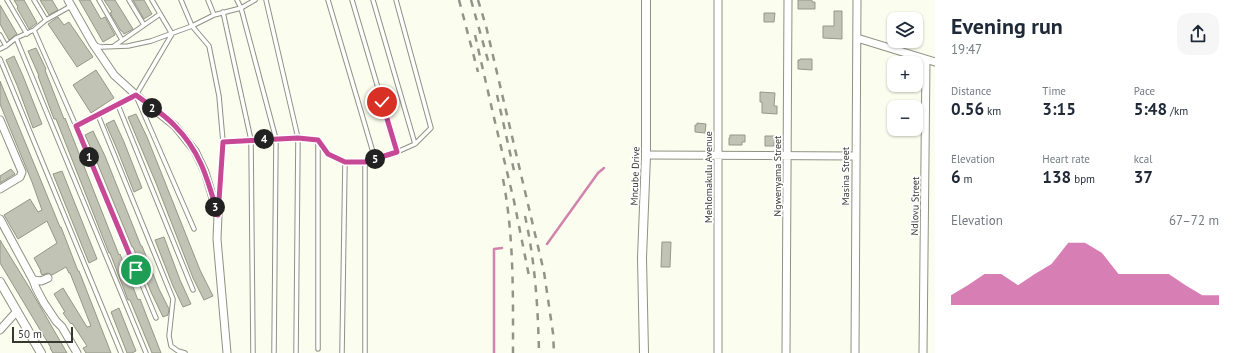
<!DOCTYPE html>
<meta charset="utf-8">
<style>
:root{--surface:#fff;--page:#f6f6f7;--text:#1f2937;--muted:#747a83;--accent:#c74895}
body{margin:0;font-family:"PT Sans",sans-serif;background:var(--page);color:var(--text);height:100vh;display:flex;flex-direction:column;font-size:15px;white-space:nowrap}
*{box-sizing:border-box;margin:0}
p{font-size:13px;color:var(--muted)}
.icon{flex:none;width:22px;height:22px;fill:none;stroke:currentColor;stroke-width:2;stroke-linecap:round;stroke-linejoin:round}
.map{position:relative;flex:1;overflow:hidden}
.panel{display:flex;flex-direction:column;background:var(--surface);width:300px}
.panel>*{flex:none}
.controls{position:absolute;left:887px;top:12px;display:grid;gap:8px}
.controls a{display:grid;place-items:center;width:36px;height:36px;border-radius:8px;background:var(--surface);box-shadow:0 1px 3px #0004;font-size:20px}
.scale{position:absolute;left:12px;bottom:10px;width:61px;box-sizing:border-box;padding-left:4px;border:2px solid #373832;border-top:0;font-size:11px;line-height:14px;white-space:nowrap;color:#373832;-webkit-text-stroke:3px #fff;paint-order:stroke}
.pin{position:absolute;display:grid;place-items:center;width:34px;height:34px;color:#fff;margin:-17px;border:2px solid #fff;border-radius:50%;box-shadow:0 1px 4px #0007}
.km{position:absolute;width:20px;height:20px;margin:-10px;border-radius:50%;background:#222;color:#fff;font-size:11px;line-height:20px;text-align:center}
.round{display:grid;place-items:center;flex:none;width:42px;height:42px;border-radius:12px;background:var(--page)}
.headline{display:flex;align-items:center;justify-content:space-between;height:68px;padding:0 16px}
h1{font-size:22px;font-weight:600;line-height:30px}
.metrics{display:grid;grid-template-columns:repeat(3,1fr);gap:6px;height:68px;padding:4px 16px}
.metrics div{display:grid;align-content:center}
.metrics b{font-size:17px;font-weight:600}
.metrics small{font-size:11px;font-weight:400}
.metrics p{font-size:11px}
.chart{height:112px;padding:8px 16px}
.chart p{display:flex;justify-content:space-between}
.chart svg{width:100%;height:72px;margin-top:4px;fill:var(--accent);opacity:.7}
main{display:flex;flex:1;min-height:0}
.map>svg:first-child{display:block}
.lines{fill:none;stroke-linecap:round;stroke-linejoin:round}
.stream{stroke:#d183ad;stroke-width:2.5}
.building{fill:#c1c3b4;stroke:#959789}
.service-casing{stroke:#8f9183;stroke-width:5.5}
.minor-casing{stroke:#8f9183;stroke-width:9}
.tertiary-casing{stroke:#8f9183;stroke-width:10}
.service{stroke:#fff;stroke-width:3.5}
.minor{stroke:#fff;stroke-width:7}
.tertiary{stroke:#fff;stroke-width:8}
.rail{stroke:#92948a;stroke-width:2.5;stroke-dasharray:7 7;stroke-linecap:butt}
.route-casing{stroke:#fff;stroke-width:8}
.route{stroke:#c74895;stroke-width:5}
.labels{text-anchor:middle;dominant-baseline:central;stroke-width:3.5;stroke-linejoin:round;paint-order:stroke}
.street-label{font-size:10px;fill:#373832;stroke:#fff}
</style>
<main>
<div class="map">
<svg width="935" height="353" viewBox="0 0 935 353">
<rect width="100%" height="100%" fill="#fbfdee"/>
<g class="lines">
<path class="stream" d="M547,244L598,173L604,168
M494,353V249L502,248"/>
</g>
<path class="building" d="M14,0H24L37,23L29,29L17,8L18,7Z
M40,0H52L58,10L49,15Z
M79,0H90L101,19L105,17L115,35L103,42Z
M104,0H115L133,29L124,34L122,31H121L110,13L112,12Z
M133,0H144L152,14L144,19Z
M798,0H812V2H815V9H798Z
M0,5L17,34L9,40L0,24Z
M834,11H842V39L823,38V26H834Z
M764,13H775L774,22H764Z
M58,17L64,25L69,22L93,57L77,67L48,24Z
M36,48L46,69L45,70L64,119L65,118L119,255L120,254L138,300L140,299L161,353H152L130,300H128L110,253H109L56,119H54L38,76H39L28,51Z
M14,56L23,76L42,124L33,128L17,85L6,60Z
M800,59H812V70L798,69V60H800Z
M96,70L114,98L91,113L73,85Z
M0,81L60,227H61L78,271H79L111,353H86L83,348L87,346L72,323L71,324L63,313L65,312L54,294L63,288L87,327L91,326L70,273H69L66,267L52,275L48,273L42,275L40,271H41L34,258L57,243L47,221L18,239L4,215L30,199L38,212L42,210L32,182L0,104Z
M760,92L775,93L774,106H777V114L762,113V102H760Z
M136,114L147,137L200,270L213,296L204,300L193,278L156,183L128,117Z
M114,120L124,142L142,188L134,192L117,149L106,124Z
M697,123L706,124L705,133L695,132V125H697Z
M93,131L105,156L141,246H142L159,289L169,309L168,315L163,317L151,292L133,247H132L96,160L85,135Z
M730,135H745V142H742V145H729V138H730Z
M765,136H776V142H774V146H765Z
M11,169L15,174L0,183V176Z
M62,171L97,259L89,263L53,174Z
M164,237L180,280L191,304L183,307L173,286L155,240Z
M0,240L29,287L67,353H53L50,348H51L0,263Z
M662,242H671L670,267H661Z
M119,308L136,351L132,353H127L111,312Z"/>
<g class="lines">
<defs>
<path id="service" d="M7,0L27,34
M34,0L46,20
M99,0L122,40
M129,0L144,25
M181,0L192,26L209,46L219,96L223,142L218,207
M208,0L214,15
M237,0L241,8L276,139L274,352
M266,0L298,138L296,353
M328,0L375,159
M352,0L397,152
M373,0L415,144
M223,12L251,140L253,353
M34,30L76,126L156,318
M0,35L6,46
M16,38L146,353
M95,45L101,47L128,46L151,41L192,26L214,15L241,8L255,0
M114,46L160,14
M0,49L6,46L16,38L34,30L46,20L71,6
M0,59L121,353
M137,98L194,229
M118,105L193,290
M98,115L173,299L169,336L171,346L178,351L185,353
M76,126L136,95L172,34L152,0
M223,142L298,138L318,140L327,154L345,162H365L397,152L415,144L431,128L396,0
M318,349V140
M342,353L345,162
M365,353V162"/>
<path id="minor" d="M68,0L93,44L114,75L136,95L175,126L195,151L205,172L218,215L217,239L227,353
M718,0V353
M857,38L935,62
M0,120L22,172L20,177L0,189
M646,155L855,156
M0,219L33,280L36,288L44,303L56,321L62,327L77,353
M33,280L41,281L48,278
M0,330L17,311
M786,353L788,0
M855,353L857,0
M923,353L926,60"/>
<path id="tertiary" d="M0,282L41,353
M644,353L642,258L646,155V0"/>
</defs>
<use href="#service" class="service-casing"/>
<use href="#minor" class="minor-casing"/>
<use href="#tertiary" class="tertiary-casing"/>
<use href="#service" class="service"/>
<use href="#minor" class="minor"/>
<use href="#tertiary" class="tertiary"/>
<path class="rail" d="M459,0L478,72
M471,0L489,64
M478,0L486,26L544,272L553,333L554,353
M475,35L495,122L514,201L530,281
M497,95L515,175
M503,179C514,236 513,294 513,353
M525,216C535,261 538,307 539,353"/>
</g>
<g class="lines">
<defs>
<path id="route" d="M136,270L76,126L136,95C149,105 164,114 175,126C201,152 208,181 218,215L223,142L298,138L318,140L328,154L345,162H365L397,152L382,102"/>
</defs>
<use href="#route" class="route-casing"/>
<use href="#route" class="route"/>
</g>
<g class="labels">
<g class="street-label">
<text transform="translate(635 176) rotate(-88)">Mncube Drive</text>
<text transform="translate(777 176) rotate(-90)">Ngwenyama Street</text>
<text transform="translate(845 176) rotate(-90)">Masina Street</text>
<text transform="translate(708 177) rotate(-90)">Mehlomakulu Avenue</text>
<text transform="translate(915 206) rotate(-89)">Ndlovu Street</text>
</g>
</g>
</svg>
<div class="controls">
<a><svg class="icon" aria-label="layers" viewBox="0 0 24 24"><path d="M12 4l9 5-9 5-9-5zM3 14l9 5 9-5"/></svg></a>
<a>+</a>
<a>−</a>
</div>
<div class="scale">50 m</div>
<div class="pin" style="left:136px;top:270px;background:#1e9e55"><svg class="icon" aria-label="arrive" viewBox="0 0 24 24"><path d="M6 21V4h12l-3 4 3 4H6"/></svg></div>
<div class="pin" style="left:382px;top:102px;background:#d93025"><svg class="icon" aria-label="check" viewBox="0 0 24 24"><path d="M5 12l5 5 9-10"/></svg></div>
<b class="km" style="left:89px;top:157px">1</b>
<b class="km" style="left:152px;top:108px">2</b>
<b class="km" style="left:215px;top:207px">3</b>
<b class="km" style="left:264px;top:139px">4</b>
<b class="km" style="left:375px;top:159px">5</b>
</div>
<section class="panel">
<div class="headline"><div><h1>Evening run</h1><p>19:47</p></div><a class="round"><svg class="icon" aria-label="share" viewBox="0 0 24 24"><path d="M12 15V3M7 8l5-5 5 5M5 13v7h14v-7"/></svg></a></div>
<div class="metrics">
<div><p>Distance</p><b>0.56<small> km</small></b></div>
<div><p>Time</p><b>3:15</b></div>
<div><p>Pace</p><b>5:48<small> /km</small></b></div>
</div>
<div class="metrics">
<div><p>Elevation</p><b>6<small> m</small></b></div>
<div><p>Heart rate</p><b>138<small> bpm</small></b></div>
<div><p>kcal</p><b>37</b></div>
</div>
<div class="chart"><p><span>Elevation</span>67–72 m</p>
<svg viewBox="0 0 160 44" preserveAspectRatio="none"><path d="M0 44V38L10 32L20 25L30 25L40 32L50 25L60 19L70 6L80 6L90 12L100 25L110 25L120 25L130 25L140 32L150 38L160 38V44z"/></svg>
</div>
</section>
</main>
